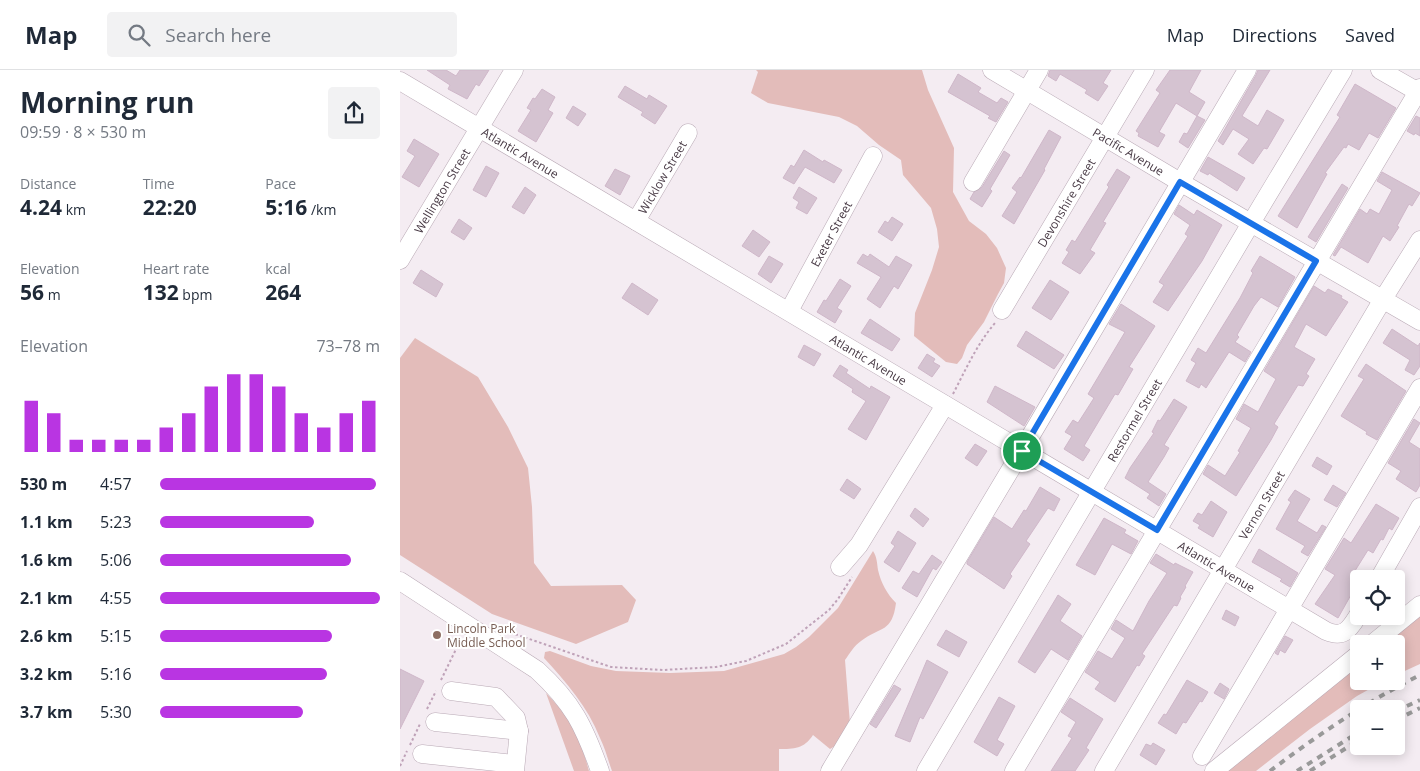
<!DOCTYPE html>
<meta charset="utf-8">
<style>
:root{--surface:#fff;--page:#f2f2f3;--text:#1f2937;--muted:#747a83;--line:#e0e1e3;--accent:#b935e2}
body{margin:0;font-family:"Open Sans",sans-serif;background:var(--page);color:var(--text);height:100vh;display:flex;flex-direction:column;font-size:19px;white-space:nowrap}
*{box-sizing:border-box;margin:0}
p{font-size:16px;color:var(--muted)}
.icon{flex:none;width:28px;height:28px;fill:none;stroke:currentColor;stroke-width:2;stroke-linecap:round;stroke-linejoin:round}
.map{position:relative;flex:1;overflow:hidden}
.sheet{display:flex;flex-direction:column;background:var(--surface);width:400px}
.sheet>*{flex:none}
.fabs{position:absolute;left:950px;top:500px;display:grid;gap:10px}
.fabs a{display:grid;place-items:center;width:55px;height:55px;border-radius:5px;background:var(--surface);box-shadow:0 2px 12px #0003;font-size:25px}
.pin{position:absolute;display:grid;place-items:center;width:42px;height:42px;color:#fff;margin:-21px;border:2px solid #fff;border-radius:50%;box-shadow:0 1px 5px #0007}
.round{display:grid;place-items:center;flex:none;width:52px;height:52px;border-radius:5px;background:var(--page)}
.head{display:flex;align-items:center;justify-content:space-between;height:85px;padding:0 20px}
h1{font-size:28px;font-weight:700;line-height:38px}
.metrics{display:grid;grid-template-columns:repeat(3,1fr);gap:8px;height:85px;padding:5px 20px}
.metrics div{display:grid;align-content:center}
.metrics b{font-size:21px;font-weight:700}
.metrics small{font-size:14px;font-weight:400}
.metrics p{font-size:14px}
.chart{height:140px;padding:10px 20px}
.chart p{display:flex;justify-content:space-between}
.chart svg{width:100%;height:90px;margin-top:5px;stroke:var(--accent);stroke-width:6}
ul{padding:0 20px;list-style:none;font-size:16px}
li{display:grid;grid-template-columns:80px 60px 1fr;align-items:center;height:38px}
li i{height:12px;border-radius:6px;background:var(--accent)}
header{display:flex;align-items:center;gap:30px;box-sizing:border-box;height:70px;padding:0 25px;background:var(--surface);border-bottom:1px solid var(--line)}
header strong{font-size:24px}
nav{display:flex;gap:28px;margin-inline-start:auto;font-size:18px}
.search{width:350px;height:45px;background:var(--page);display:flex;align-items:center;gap:12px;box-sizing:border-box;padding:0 18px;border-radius:5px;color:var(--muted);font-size:19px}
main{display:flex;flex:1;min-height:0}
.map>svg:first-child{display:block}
.green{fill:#e3bcba}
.building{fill:#d5c3d1;stroke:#cfb7c9}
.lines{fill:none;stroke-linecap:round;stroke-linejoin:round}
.minor-casing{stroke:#b9a9b5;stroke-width:19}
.path{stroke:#bfa2b8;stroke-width:2;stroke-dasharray:2.5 2.5;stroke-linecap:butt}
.minor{stroke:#fff;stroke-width:18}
.rail{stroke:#999;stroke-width:4;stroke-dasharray:6 6;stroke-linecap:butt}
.route-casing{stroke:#fff;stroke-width:10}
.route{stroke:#1a73e8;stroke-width:6}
.education-dot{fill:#8d6e63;stroke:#fff;stroke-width:2}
.labels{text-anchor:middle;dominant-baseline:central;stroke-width:4;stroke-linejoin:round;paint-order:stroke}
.street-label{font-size:12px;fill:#483a45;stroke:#fff}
.education-label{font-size:12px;fill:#785e54;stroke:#fff;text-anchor:start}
</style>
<header>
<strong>Map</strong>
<div class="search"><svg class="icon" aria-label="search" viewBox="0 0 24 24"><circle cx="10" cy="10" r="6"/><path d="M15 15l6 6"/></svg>Search here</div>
<nav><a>Map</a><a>Directions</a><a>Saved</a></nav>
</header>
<main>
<section class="sheet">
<div class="head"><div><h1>Morning run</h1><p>09:59 · 8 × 530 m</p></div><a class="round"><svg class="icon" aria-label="share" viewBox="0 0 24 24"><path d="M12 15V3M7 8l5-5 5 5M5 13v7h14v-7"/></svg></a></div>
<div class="metrics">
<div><p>Distance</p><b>4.24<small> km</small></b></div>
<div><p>Time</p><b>22:20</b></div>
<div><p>Pace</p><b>5:16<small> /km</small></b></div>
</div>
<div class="metrics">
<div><p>Elevation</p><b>56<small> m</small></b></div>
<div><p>Heart rate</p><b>132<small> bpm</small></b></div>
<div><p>kcal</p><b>264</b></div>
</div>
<div class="chart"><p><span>Elevation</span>73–78 m</p>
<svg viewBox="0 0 160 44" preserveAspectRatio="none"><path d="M5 44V19M15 44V25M25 44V38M35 44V38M45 44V38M55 44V38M65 44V32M75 44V25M85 44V12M95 44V6M105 44V6M115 44V12M125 44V25M135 44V32M145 44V25M155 44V19"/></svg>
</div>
<ul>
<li><b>530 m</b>4:57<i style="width:98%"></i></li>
<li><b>1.1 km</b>5:23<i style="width:70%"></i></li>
<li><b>1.6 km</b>5:06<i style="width:87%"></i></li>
<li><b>2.1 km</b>4:55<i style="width:100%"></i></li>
<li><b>2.6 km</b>5:15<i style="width:78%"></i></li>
<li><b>3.2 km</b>5:16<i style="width:76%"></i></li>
<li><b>3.7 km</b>5:30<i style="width:65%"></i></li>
</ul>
</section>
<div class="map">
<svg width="1020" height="701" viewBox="0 0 1020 701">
<rect width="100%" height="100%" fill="#f4ecf2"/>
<path class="green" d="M356,0H522L528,20L554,78L553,122L569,151L586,164L597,178L606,198L604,213L598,224L584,252L567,275L562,288L557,294L546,292L514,266L515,243L532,200L539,177L537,159L531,138L503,105L501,90L479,75L457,56L439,47L368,33L351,23L358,2Z
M15,268L78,307L108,357L128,398L132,437L134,493L151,516L222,515L236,530L228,552L176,574L92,544L0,485V288Z
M473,481C477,487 477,493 478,500C481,513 487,524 496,533C492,563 481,556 461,571C454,576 450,583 445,590L450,654L435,676L430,679L413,665C404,679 394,679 379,679V701H212C208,690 205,678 200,668C188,637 166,612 144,588L145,582L150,581L191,596L216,601L270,603L324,601L384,584L396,577L409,567L438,538Z
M1020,544V594L996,605V574H987L988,571Z
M959,596V611H984L957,626L910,659L856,701H823Z
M146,623C173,651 179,664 189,701H174Z"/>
<path class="building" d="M27,0H46L56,6L60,0H89L79,16L76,14L67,29L48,19L50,15Z
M650,0H711L703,13L708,16L698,31L685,23L687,20L660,4L656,11L648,6Z
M770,0H801L789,22L805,32L797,46L776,33L759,62L765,65L758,77L738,66L739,63L736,61L760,23L756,20Z
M858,0H870L842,46L858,56L867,40L884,50L867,79L864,78L853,94L838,84L849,69L833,59L823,75L818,71L856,5Z
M558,4L581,18L578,22L597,33L601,28L608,32L596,52L588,48L590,46L548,22Z
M955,14L996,38L978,68L969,63L959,80L948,74L946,78L944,77L925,103L927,104L897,158L878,146L940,47L937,45Z
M225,16L247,29L249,25L267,36L255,54L241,45L243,42L218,27Z
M142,19L155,27L148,40L153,43L136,72L118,61L131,40L127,38L133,28L135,29Z
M173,36L186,44L178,56L166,48Z
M797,46L805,50L788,78L779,72L784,63L787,64Z
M1016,46L1020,48V66L1015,63L1014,65L1007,61Z
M649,60L661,67L644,99L645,100L614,154L602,146L617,122L612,118L620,107L621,108Z
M14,69L39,84L19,117L2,107L15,86L7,81Z
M404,80L423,92L424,90L442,100L434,113L405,97L394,114L383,108L391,95L394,97Z
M604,81L610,85L590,119L592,121L582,137L570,129L574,122L582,117Z
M808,87L845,108L837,121L809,103L808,105L800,101Z
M86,96L99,103L86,127L73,120Z
M215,99L230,106L220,125L205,116Z
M717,99L730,107L703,152L706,153L690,180L695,183L680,204L662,193L669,182L666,180L672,170L675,172L709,117L707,115Z
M982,102L1020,123L1012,136L1009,134L997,156L999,157L990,171L983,166L968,193L941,177L935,186L933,185L960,139L967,144L970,139L979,144L992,120L977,111Z
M942,114L948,118L916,172L908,167Z
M125,117L136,125L124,144L112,137Z
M399,117L417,128L407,144L396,138L399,132L393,128Z
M779,135L794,145L797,140L822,155L802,191L768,241L753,232L764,215L759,212L788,166L785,164L790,155L774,144Z
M492,147L503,154L492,171L478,162L485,151L488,153Z
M59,149L72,158L64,170L51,162Z
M353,160L370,172L359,187L342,176Z
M463,184L468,187L470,184L489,197L496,186L512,195L498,219L494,216L480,238L467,229L481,207L457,193Z
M369,186L383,194L371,213L358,204Z
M860,186L895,207L878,237L861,227L854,236L837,265L839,267L835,272L851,282L845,292L829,282L806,318L801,314L799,318L786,311L796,293L791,290L798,278L806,283L840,228L853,203L851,201Z
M21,200L43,214L36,227L13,213Z
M440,209L451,216L437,238L442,241L435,253L417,242L424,230L426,231Z
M650,210L669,222L651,250L632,238Z
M232,213L258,230L248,245L222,228Z
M914,216L925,223L928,219L942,226L941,228L948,232L926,266L906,254L894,277L915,289L906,304L909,306L903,316L898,315L874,354L878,357L871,370L836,426L803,404L808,395L825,406L840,382L838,381L851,358L836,349L844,334L858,342L876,309L864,301Z
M721,234L755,256L729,297L733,299L718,325L715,324L684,376L690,380L683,391L664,379L672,366L665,362L673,350L678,353L694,328L688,324L725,262L709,254Z
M470,249L500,269L492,281L461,263Z
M992,259L1018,276L1020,273V296L1014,305L1005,300L1010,290L983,273Z
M626,261L664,285L654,299L617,276Z
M404,275L421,284L414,296L398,287Z
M527,284L535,289L533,292L540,296L532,307L518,298Z
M966,294L1006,321L977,370L966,364L967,362L941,346L964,309L958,306Z
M440,295L448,300L446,303L470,319L471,316L490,327L466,370L448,359L466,331L452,322L453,319L433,306Z
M595,316L635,337L624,356L587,332Z
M774,329L787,337L764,375L769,378L764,387L748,412L766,424L759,436L747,428L750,424L725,408L730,398L754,363L752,362L758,350L760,351Z
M1014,349L1020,353L1009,372L1020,379V415L1016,422L996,409L1001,401L988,393Z
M575,374L587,381L577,396L565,388Z
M917,387L932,396L927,405L912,396Z
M447,409L461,419L454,429L440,420Z
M933,415L946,423L937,437L924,430Z
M640,417L660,429L654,441L648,438L626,471L630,474L610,504L612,506L604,519L567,494V492L594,447L612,459L624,440L626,441Z
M895,420L910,429L897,451L917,463L922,455L926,457L908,486L901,482L905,476L876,459L891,432L888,430Z
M811,431L827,442L813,467L798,458L800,455L793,451L798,443L802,445Z
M976,434L999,448L992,460L989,458L983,470L981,469L973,483L968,480L953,504L959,508V516L954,524L952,523L938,548L915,534L935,505L925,499L944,468L951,473Z
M515,438L529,449L523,457L510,446Z
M704,448L726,460L724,463L738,471L731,484L712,474L695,505L676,495Z
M498,461L516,473L499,502L484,492L495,476L491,473Z
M859,479L898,503L890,517L880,511L882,509L852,492Z
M756,484L774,495L775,493L793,502L785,516L786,517L780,527L781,528L777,536L774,535L742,584L745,586L739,596L737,595L715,632L695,619L700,612L685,602L698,581L712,589L725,568L711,559L716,550L733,561L749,531L767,503L750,493Z
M532,485L542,492L536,500L533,498L517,527L502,518L513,501L519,504Z
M658,525L671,534L660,551L682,566L668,590L651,579L635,603L618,592Z
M826,540L839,547L835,556L822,549Z
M546,560L567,572L559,587L537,575Z
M885,566L893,570L885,583L880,580L878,585L875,583Z
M527,590L548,602L523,649L520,647L510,672L495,666Z
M0,599L24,611L0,659Z
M787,610L808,622L802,632L800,631L786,653L783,652L776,664L758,653L764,644L766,645Z
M820,613L829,619L824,629L814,623Z
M494,615L501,619L476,658L470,654Z
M599,627L615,636L597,670L604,674L597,686L574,672Z
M670,628L703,649L686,678L689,680L675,701H651L672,668L668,666L676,652L661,642Z
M753,673L765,680L756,695L740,685L746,674L751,676Z"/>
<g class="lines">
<defs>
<g id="minor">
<path id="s1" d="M592,0L780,112L1020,251"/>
<path d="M980,0L1020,23"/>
<path id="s2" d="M0,11L926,561C945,569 950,558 959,544"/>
<path d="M573,112L639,0"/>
<path id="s3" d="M236,151L288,63"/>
<path id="s4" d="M0,190L114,0"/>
<path id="s5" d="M602,240L745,0"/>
<path id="s6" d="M389,241L473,86"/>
<path d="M440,497L459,475L545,335"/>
<path d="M979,509L1020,437"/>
<path d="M0,511L137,600C173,633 184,656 200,701"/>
<path d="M972,574L1020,535"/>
<path d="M51,621L96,627L116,648L119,661L115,701"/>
<path d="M35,652L119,661"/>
<path d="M22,684L115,694"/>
<path d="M802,686L1020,318"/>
<path d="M430,701L627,372L847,0"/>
<path id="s7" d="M526,701L851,153L943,0"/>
<path d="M614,701L1020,18"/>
<path id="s8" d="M704,701L983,229L1020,170"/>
<path d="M814,701L959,584"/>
</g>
</defs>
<use href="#minor" class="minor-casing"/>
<path class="path" d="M553,324C566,299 577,274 595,253
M106,561L211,597L263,600L316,597L346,591L386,574L429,540L438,529L452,507
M41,610L61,569
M27,639L36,621
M10,675L20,654
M0,696L7,681"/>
<use href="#minor" class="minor"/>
<path class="rail" d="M996,641L1020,630
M996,650L1020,638
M870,701C918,665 966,632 1020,605
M897,701L959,662
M910,701L959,670"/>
</g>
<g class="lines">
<defs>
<path id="route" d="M780,112L916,191L757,460L622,381Z"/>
</defs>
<use href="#route" class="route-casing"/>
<use href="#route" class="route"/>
</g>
<circle class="education-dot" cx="37" cy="565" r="5"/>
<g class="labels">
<g class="street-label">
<text stroke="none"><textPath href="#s1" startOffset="159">Pacific Avenue</textPath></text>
<text stroke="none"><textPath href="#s2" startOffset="140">Atlantic Avenue</textPath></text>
<text stroke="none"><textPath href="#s3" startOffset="51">Wicklow Street</textPath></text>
<text stroke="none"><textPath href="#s4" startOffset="81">Wellington Street</textPath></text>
<text stroke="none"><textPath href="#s5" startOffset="125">Devonshire Street</textPath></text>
<text stroke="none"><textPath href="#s6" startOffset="88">Exeter Street</textPath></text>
<text stroke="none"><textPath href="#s2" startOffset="545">Atlantic Avenue</textPath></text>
<text stroke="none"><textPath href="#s7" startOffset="408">Restormel Street</textPath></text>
<text stroke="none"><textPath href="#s8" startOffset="309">Vernon Street</textPath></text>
<text stroke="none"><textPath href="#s2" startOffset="950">Atlantic Avenue</textPath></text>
</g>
<g class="education-label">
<text x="47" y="558">Lincoln Park<tspan x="47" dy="14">Middle School</tspan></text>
</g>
</g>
</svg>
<div class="fabs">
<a><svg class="icon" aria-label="locate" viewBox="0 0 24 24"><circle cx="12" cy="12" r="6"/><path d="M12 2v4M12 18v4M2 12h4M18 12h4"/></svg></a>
<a>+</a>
<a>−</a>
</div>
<div class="pin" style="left:622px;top:381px;background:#1e9e55"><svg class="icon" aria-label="arrive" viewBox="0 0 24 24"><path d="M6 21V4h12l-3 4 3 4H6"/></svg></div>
</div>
</main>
